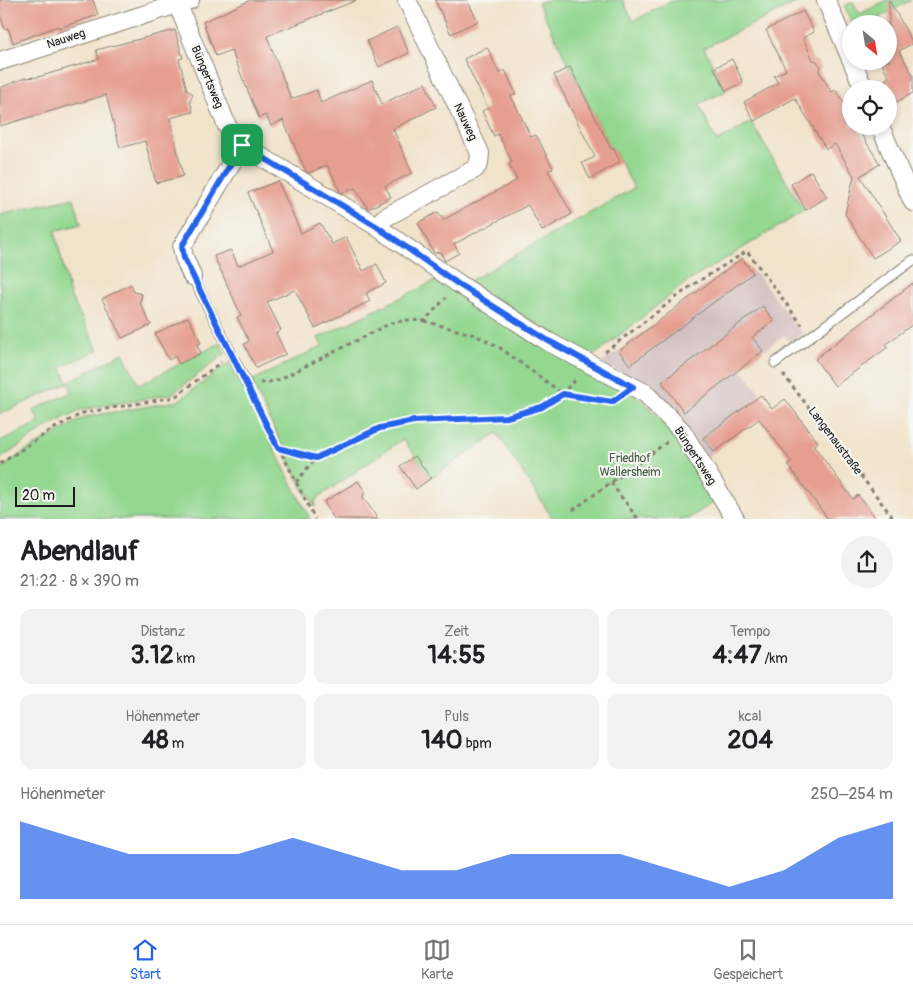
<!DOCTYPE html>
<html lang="de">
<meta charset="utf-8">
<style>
:root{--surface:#fff;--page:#f2f2f2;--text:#202124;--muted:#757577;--line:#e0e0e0;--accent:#2563eb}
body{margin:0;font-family:Pangolin,sans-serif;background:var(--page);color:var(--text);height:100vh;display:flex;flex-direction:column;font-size:19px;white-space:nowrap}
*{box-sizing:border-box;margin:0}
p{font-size:16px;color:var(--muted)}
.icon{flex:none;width:28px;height:28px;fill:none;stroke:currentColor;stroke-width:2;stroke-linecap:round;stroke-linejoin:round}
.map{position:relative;height:519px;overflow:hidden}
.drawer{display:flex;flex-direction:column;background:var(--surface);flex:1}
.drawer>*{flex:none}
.needle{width:32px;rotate:150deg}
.buttons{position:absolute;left:842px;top:15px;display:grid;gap:10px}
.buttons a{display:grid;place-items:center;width:55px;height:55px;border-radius:50%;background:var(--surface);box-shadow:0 2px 8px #0003;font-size:25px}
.scale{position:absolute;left:15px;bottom:12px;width:60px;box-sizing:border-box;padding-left:5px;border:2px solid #1c1c1c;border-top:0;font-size:14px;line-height:18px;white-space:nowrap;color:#1c1c1c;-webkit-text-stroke:4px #f6f6f2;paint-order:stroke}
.pin{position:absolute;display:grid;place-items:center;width:42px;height:42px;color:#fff;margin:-21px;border-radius:10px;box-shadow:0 2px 8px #0006}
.round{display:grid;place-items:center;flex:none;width:52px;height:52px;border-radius:26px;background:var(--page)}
.summary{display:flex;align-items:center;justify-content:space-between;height:85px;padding:0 20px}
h1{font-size:28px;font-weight:800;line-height:38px}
.figures{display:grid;grid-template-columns:repeat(3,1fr);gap:8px;height:85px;padding:5px 20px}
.figures div{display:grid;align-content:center;border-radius:12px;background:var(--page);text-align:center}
.figures b{font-size:25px;font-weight:800}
.figures small{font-size:14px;font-weight:400}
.figures p{font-size:14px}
.chart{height:140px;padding:10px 20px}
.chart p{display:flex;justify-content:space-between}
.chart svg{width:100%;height:90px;margin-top:5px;fill:var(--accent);opacity:.7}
.dock{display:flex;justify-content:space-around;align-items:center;height:70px;border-top:1px solid var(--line);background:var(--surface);font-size:14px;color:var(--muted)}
.dock a{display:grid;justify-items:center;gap:2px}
.dock .on{color:var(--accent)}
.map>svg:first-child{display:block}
.industrial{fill:#d2bfbf}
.green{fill:#93d790;stroke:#587a56}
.building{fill:#e69e90}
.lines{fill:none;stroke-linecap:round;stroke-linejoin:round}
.lane-casing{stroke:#868073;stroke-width:11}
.street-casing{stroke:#868073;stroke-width:20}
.path{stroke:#868073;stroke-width:3;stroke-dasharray:4 4;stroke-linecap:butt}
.lane{stroke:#fff;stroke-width:9}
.street{stroke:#fff;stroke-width:18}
.route-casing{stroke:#fff;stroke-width:10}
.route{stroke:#2563eb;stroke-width:6}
.labels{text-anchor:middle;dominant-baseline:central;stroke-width:4;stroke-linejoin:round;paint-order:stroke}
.street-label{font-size:12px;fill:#1c1c1c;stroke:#f6f6f2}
.park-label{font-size:12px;fill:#465d45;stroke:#f6f6f2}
</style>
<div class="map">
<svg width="913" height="519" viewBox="0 0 913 519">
<rect width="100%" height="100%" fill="#f6f6f2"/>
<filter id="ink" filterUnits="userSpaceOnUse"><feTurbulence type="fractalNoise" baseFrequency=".02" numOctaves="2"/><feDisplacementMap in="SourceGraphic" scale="10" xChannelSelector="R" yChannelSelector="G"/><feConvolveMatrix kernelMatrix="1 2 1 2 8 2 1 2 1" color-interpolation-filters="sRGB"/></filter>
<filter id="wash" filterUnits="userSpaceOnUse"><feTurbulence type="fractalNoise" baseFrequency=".0096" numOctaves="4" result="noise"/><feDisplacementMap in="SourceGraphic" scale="20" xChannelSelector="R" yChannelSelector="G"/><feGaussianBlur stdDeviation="1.12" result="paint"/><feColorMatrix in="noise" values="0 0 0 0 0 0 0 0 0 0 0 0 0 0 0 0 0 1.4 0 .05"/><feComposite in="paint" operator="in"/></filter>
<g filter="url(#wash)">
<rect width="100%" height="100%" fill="#f1e3ca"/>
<path class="industrial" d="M742,258L753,273L757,274L802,334L790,342L784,335L741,368L772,409L705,459L687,427L671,407L647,386L602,363Z"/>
<path class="green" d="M546,0H623L633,21L674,0H802L704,48L726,91L699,104L717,142L751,122L804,211L687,282L592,357L468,282L634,188L613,148L611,149L538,3Z
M887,0H911L868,24H852L844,6L853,2L860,14Z
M74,198L81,224L55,231L70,295L98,350L61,367L68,382L123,353L139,385L220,343L225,354L172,394L80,410L47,427L0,459V441L40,422L33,410L72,392L68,383L0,414V215Z
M441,278L636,395L677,435L714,502L688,519H553L497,433L431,478L403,439L316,499L315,507L308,494L306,495L251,381L322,346L318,338Z
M230,362L310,519H0V470L19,455L85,417L178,401Z"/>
<g id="blocks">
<path class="building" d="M0,0H93L98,15L59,28L58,26L13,43L8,28L5,29L0,15Z
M251,0H357L267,36L291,99L317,90L321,103L372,80L382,104L425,83L436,107L393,129L412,173L385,186L391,197L368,209L355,188L341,193L327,165L309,173L306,172L283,120L271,126L266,115L259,118L231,50L216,56L203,22Z
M435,0H467L478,21L451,34Z
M889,0L913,43L899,51L913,75V93L889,106V87L885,80L889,77L881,61H889Z
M803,11L814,32L803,38L813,60L817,61L821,67L819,71L832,92L836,90L851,115V126H856L880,164L860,176L901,241L873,258L845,214L854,176L835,144L826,149L795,98L754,121L744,102L778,83L774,76L786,70L766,30Z
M397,27L409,53L379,67L367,41Z
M175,30L183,58L179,59L187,90L193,94L190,101L193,112L170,118L183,176L156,183L145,141L120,148L106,95L0,126V88L24,78L38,77L99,59L96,50Z
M487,47L499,73L505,70L516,94L511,96L531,137L536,135L553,168L548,171L572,214L542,231L528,205L454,244L459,253L445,261L440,252L434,253L418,223L438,212L443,220L517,180L509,164L512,162L498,134L494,136L482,111L488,108L464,59Z
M732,59L743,82L726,91L714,68Z
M570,67L611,149L613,148L620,162L590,179L582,163L595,157L554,75Z
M811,171L827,197L806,210L791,184Z
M278,181L301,233L320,223L332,244L346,237L363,271L377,264L386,283L366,293L370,301L315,328L295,290L267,302L281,330L276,333L286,354L256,368L244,344L249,341L237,317L241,315L214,256L231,250L238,266L273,251L248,193Z
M742,258L753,273L630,365L619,351Z
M913,283V324L886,344L888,347L835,386L815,359Z
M131,284L134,292L142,294L140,303L151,325L122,338L102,299Z
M763,306L774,321L752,337L763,351L684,412L662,382Z
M188,317L201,343L197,345L201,353L179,364L175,356L169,360L155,334Z
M761,395L772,409L785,399L818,442L814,446L853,499L858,495L876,519H828L788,465L792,462L759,419L714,452L703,438Z
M415,456L431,478L416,489L400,466Z
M358,481L365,491L363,497L378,519H334L324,502Z"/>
</g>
</g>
<g filter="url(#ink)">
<use href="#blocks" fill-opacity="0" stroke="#868073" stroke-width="1"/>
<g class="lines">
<defs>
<path id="lane" d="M192,276L247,384
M775,363L913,260"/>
<path id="street" d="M826,0L851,59
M178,5L227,126L242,145L376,226L459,284L547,341L645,393L682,431L735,519
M0,61L190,0
M852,61L864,89
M880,126L913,202
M376,226L384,218L475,169L479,163L480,153L407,0
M192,276L184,257L182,247L242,145"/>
</defs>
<use href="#lane" class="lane-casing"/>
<use href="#street" class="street-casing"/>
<path class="path" d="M424,321L475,335L499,347L563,394L611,402L617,398
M605,352L691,286L747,251L802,325
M783,374L894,519
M260,383L276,381L391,323L408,320L424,321L446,298
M253,397L315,519
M279,448L316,458
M0,464L51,430L83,413L175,397L221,362
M296,482C303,475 308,465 316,459C321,454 330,452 336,449C361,437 386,424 414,421C476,414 530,432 577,378
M611,483L638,519
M573,510L667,442"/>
<use href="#lane" class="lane"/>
<use href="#street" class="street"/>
</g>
</g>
<g class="lines" filter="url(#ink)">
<defs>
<path id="route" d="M242,145L376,226L458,284L547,340L633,387L612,402L563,394L542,407L507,417L414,421L380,428L316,458L278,448L184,258L182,246Z"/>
</defs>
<use href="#route" class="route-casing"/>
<use href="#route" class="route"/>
</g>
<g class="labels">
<g class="street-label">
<text transform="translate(66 39) rotate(-18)">Nauweg</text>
<text transform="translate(207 77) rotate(68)">Büngertsweg</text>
<text transform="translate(465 122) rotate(65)">Nauweg</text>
<text transform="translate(835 441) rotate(53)">Langenaustraße</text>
<text transform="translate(695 456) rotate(57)">Büngertsweg</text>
</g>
<g class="park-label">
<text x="630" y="458">Friedhof<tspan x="630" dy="14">Wallersheim</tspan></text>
</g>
</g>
</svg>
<div class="buttons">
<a><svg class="needle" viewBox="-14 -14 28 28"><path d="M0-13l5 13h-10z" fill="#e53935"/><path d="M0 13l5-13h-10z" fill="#757577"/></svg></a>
<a><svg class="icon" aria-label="locate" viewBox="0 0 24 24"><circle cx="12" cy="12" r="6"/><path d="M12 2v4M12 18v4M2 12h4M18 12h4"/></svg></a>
</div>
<div class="scale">20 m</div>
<div class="pin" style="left:242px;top:145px;background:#1e9e55"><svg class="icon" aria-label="arrive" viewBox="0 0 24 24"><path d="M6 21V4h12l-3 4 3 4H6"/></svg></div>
</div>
<section class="drawer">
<div class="summary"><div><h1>Abendlauf</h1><p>21:22 · 8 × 390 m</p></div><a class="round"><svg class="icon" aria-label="share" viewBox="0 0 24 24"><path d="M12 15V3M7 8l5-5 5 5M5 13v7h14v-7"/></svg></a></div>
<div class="figures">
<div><p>Distanz</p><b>3.12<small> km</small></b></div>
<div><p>Zeit</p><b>14:55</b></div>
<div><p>Tempo</p><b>4:47<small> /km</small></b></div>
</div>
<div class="figures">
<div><p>Höhenmeter</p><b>48<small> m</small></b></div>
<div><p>Puls</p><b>140<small> bpm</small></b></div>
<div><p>kcal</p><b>204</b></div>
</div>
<div class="chart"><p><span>Höhenmeter</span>250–254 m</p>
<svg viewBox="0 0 160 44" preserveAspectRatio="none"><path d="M0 44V6L10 14L20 22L30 22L40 22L50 14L60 22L70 30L80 30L90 22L100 22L110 22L120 30L130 38L140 30L150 14L160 6V44z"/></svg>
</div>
</section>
<nav class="dock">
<a class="on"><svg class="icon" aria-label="home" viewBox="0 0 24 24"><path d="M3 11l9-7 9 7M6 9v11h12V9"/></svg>Start</a>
<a><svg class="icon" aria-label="map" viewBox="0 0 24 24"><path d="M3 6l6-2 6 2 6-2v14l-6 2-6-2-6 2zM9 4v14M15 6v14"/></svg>Karte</a>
<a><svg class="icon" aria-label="saved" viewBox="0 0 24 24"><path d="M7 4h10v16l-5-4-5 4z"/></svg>Gespeichert</a>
</nav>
